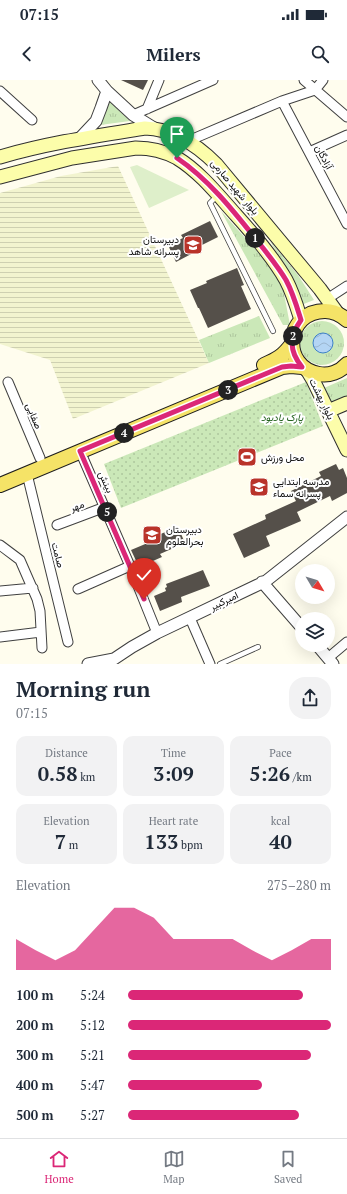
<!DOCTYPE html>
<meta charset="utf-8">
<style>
:root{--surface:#fff;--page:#f2f2f3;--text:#1f2937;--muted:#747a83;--line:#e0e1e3;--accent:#db2777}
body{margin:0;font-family:"PT Serif",Vazirmatn,serif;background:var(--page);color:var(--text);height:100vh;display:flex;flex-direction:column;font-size:15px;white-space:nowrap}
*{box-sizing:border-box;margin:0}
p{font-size:13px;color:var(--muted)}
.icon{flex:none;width:22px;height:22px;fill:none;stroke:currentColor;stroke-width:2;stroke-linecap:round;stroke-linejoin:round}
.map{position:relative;height:584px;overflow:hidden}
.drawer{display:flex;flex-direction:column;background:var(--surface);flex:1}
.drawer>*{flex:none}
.needle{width:26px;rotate:128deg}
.fabs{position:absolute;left:295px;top:484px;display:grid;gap:8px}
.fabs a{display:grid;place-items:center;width:40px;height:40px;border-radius:50%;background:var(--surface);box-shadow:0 4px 16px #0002;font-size:20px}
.pin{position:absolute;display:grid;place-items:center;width:34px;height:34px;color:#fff;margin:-41px -17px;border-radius:50% 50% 50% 0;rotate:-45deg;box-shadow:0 0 4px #0007}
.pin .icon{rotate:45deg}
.km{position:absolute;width:20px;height:20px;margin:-10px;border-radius:50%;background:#222;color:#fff;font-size:11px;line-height:20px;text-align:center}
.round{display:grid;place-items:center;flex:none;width:42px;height:42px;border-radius:16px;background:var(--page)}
.head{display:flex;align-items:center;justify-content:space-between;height:68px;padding:0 16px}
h1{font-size:22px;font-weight:800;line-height:30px}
.figures{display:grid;grid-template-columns:repeat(3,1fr);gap:6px;height:68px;padding:4px 16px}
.figures div{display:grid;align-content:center;border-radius:10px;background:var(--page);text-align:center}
.figures b{font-size:20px;font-weight:800}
.figures small{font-size:11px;font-weight:400}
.figures p{font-size:11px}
.chart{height:112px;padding:8px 16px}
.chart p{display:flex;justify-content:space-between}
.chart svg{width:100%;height:72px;margin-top:4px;fill:var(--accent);opacity:.7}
ul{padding:0 16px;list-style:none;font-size:13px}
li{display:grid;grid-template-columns:64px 48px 1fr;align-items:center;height:30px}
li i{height:10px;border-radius:5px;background:var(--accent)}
.status{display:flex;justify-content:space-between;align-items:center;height:28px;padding:0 20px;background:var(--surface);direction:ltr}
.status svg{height:11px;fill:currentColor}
header{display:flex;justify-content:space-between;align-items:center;height:52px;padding:0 16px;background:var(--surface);font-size:18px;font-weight:800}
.dock{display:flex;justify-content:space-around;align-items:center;height:56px;border-top:1px solid var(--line);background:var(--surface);font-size:11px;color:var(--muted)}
.dock a{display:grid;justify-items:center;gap:2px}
.dock .on{color:var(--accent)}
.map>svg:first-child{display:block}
.farmland{fill:url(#farmland-rules)}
.grass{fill:url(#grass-tufts)}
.park{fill:url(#park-dots)}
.pitch{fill:#deefca}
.water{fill:url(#water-waves);stroke:#3d81c9}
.building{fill:#55504a}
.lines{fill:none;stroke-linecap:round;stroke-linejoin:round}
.service-casing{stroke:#404040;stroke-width:6}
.minor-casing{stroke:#404040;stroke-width:11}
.tertiary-casing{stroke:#404040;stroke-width:13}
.secondary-casing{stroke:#2f2f2f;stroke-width:15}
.primary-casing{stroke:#1e1e1e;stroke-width:16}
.service{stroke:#fff;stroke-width:4.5}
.minor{stroke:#fff;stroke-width:9}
.tertiary{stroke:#fff;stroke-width:11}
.secondary{stroke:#fcfdaa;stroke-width:13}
.primary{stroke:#f5e367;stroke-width:14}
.route-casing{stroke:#fff;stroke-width:8}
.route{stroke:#db2777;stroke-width:5}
.labels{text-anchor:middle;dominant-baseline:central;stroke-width:4;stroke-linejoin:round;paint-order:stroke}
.street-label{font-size:10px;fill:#0d0d0d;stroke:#fff}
.poi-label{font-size:10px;fill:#0d0d0d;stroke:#fff;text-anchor:start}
.park-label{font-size:10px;font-style:italic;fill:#25631f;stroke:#fff}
</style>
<div class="status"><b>07:15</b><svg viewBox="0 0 49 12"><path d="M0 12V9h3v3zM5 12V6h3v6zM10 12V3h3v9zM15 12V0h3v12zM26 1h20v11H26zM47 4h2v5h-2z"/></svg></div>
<header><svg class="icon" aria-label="back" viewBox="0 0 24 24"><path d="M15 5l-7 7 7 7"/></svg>Milers<svg class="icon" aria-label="search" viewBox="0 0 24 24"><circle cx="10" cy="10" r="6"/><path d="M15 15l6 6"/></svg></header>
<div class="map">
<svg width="347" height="584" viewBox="0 0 347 584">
<defs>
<pattern id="farmland-rules" width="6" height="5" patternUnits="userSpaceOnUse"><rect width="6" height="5" fill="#f2f4cf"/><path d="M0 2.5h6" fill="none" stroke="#ced0b1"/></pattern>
<pattern id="grass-tufts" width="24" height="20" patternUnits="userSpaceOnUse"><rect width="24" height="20" fill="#cbe8b8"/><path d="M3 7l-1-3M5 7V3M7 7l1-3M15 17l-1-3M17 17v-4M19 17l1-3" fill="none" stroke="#adc69d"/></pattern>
<pattern id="park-dots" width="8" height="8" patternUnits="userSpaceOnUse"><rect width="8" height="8" fill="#cbe8b8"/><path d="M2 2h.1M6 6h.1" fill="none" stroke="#adc69d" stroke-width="1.8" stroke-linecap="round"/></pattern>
<pattern id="water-waves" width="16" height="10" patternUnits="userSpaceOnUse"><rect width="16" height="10" fill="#b4d5f4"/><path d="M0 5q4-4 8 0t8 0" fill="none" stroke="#9ab6d0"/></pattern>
</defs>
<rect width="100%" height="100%" fill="#fffdee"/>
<path class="farmland" d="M118,86L209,283L73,339L50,280L0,264V113L61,96Z"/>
<path class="grass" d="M110,22L130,41L100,45Z
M221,131L281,198L290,245H283Z
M270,161L298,195L314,220L301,225L292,199Z
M259,236L270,258L209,283L199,260Z
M300 263a22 22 0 1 1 44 0a22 22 0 1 1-44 0Z
M347,298V319L332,325L324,308Z"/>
<path class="park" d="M306,302L323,346L121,428L104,384Z"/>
<path class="pitch" d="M137,85L189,110L149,128L130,87Z"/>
<path class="water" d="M313 263a10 10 0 1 1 20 0a10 10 0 1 1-20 0Z"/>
<path class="building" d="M121,0H148L143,10Z
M210,141L218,157L194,169L195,172L176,182L168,165L183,158L181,155Z
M237,188L244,205L241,206L251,229L208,248L199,228H198L190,210L207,203L206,201Z
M336,384L339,390L343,388L347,398V413L332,421L330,416L297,432L301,441L266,456L270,466L244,478L233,454L266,439L265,435L296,421L291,411L321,396L319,392Z
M178,447L185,463L160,474L162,477L139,487L131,470L150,462L148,459Z
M203,490L210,506L181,517L182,522L160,531L154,516L166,511L165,508L167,507L166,504Z"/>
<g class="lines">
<defs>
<path id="service" d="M217,116L210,123L273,251
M220,584L258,567"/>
<path id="minor" d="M304,0L347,37
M0,11L32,40
M282,21L347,144
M147,29L159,0
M133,35L213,0
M188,61L282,21L315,10L323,0
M309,72L347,55
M327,219L347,206
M8,302L40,378
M80,371L130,486L157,553
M27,394L68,562
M57,445L105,427
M0,465L20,480L37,519L40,531L42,568
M78,509L130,486
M0,511L33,508
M190,538L210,584
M0,557L41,552
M328,578L347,562"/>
<path id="tertiary" d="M98,0L107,11L133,35L154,48
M80,58L96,41L101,28L107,11
M262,502L302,548
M317,565L333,584
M88,584L114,579L132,567L157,553L266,501L347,437"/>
<path id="secondary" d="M0,77C48,63 96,56 145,48C173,49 197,65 216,84L320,209L338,234
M0,97L72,78L136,68C151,68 164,71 177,78C200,92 218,115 236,135C254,155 273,177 286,200C293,213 297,227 301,240
M307,290L313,300L347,370
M328,331L347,323"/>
<path id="primary" d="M347,240C341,235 333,231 325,231C285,231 280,287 319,294C329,296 340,292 347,284
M264,285C278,279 283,276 292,264
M0,405L282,287L291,286L302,287"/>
</defs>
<use href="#service" class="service-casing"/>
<use href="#minor" class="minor-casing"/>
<use href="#tertiary" class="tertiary-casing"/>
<use href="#secondary" class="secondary-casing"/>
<use href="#primary" class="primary-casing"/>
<use href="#service" class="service"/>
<use href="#minor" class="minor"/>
<use href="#tertiary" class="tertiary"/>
<use href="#secondary" class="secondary"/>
<use href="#primary" class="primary"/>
</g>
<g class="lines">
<defs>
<path id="route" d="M144,519L80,371L282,287L291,286L302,287C289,271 289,257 301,240C297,227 293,213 286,200C277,185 266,172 255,158C232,129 208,99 177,78"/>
</defs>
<use href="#route" class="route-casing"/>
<use href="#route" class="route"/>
</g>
<defs>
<symbol id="school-square" viewBox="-11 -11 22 22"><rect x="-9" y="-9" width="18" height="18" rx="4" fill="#b93329" stroke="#fff"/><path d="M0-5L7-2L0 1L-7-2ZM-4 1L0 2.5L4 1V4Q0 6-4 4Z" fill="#fff"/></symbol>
<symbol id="stadium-square" viewBox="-11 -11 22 22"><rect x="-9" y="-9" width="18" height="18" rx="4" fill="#b93329" stroke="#fff"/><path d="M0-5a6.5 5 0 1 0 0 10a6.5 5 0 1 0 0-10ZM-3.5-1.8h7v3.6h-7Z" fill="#fff"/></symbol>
</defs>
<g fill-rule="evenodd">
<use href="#school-square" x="182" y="154" width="22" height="22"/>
<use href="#stadium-square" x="236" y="366" width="22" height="22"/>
<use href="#school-square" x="248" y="396" width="22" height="22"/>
<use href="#school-square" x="141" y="444" width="22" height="22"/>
</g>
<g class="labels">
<g class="street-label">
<text transform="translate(324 77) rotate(62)">آزادگان</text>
<text transform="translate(235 107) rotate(50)">بلوار شهید صارمی</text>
<text transform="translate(322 319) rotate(64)">بلوار بهشت</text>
<text transform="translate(34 336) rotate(68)">صفایی</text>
<text transform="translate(106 402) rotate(66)">بینش</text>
<text transform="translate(77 426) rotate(-21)">مهر</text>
<text transform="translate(58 475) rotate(76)">صامت</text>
<text transform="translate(224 521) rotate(-26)">امیرکبیر</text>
</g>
<g class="poi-label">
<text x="179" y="159" text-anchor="end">دبیرستان<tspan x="179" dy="12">پسرانه شاهد</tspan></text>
<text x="261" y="377">محل ورزش</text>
<text x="273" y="401">مدرسه ابتدایی<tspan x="273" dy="12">پسرانه سماء</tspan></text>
<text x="166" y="449">دبیرستان<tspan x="166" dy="12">بحرالعلوم</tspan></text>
</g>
<g class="park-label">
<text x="282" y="337">پارک یادبود</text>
</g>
</g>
</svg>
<div class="fabs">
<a><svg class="needle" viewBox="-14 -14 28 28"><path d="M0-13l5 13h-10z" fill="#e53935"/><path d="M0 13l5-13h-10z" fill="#747a83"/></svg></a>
<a><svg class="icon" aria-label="layers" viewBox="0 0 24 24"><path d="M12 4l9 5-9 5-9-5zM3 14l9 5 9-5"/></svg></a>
</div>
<div class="pin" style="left:177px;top:78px;background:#1e9e55"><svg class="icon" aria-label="arrive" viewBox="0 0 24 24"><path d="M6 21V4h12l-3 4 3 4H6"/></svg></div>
<div class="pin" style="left:144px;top:519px;background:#d93025"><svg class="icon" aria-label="check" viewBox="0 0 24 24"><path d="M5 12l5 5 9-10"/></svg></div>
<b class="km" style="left:255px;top:158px">1</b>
<b class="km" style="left:293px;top:256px">2</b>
<b class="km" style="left:228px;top:310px">3</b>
<b class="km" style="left:124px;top:353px">4</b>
<b class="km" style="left:107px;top:432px">5</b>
</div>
<section class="drawer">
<div class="head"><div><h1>Morning run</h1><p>07:15</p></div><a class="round"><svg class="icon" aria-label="share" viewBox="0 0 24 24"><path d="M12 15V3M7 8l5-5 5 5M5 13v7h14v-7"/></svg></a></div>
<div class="figures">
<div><p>Distance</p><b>0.58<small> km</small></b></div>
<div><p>Time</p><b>3:09</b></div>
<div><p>Pace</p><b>5:26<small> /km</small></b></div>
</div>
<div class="figures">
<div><p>Elevation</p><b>7<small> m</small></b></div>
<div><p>Heart rate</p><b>133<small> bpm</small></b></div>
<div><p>kcal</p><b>40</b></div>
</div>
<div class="chart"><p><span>Elevation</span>275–280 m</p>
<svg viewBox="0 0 160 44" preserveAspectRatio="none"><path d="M0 44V25L10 32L20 38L30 32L40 19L50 6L60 6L70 12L80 25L90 25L100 25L110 25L120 32L130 38L140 32L150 25L160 25V44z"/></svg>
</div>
<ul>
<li><b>100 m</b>5:24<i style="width:86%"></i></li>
<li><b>200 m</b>5:12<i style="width:100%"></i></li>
<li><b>300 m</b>5:21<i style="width:90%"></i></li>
<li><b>400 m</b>5:47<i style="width:66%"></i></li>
<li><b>500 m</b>5:27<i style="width:84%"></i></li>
</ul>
</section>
<nav class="dock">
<a class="on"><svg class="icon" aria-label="home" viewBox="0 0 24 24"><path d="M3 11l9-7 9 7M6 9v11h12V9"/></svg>Home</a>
<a><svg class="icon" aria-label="map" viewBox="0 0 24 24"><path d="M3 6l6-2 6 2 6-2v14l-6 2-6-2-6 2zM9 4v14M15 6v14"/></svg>Map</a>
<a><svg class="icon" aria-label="saved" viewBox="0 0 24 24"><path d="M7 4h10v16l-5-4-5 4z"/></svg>Saved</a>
</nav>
